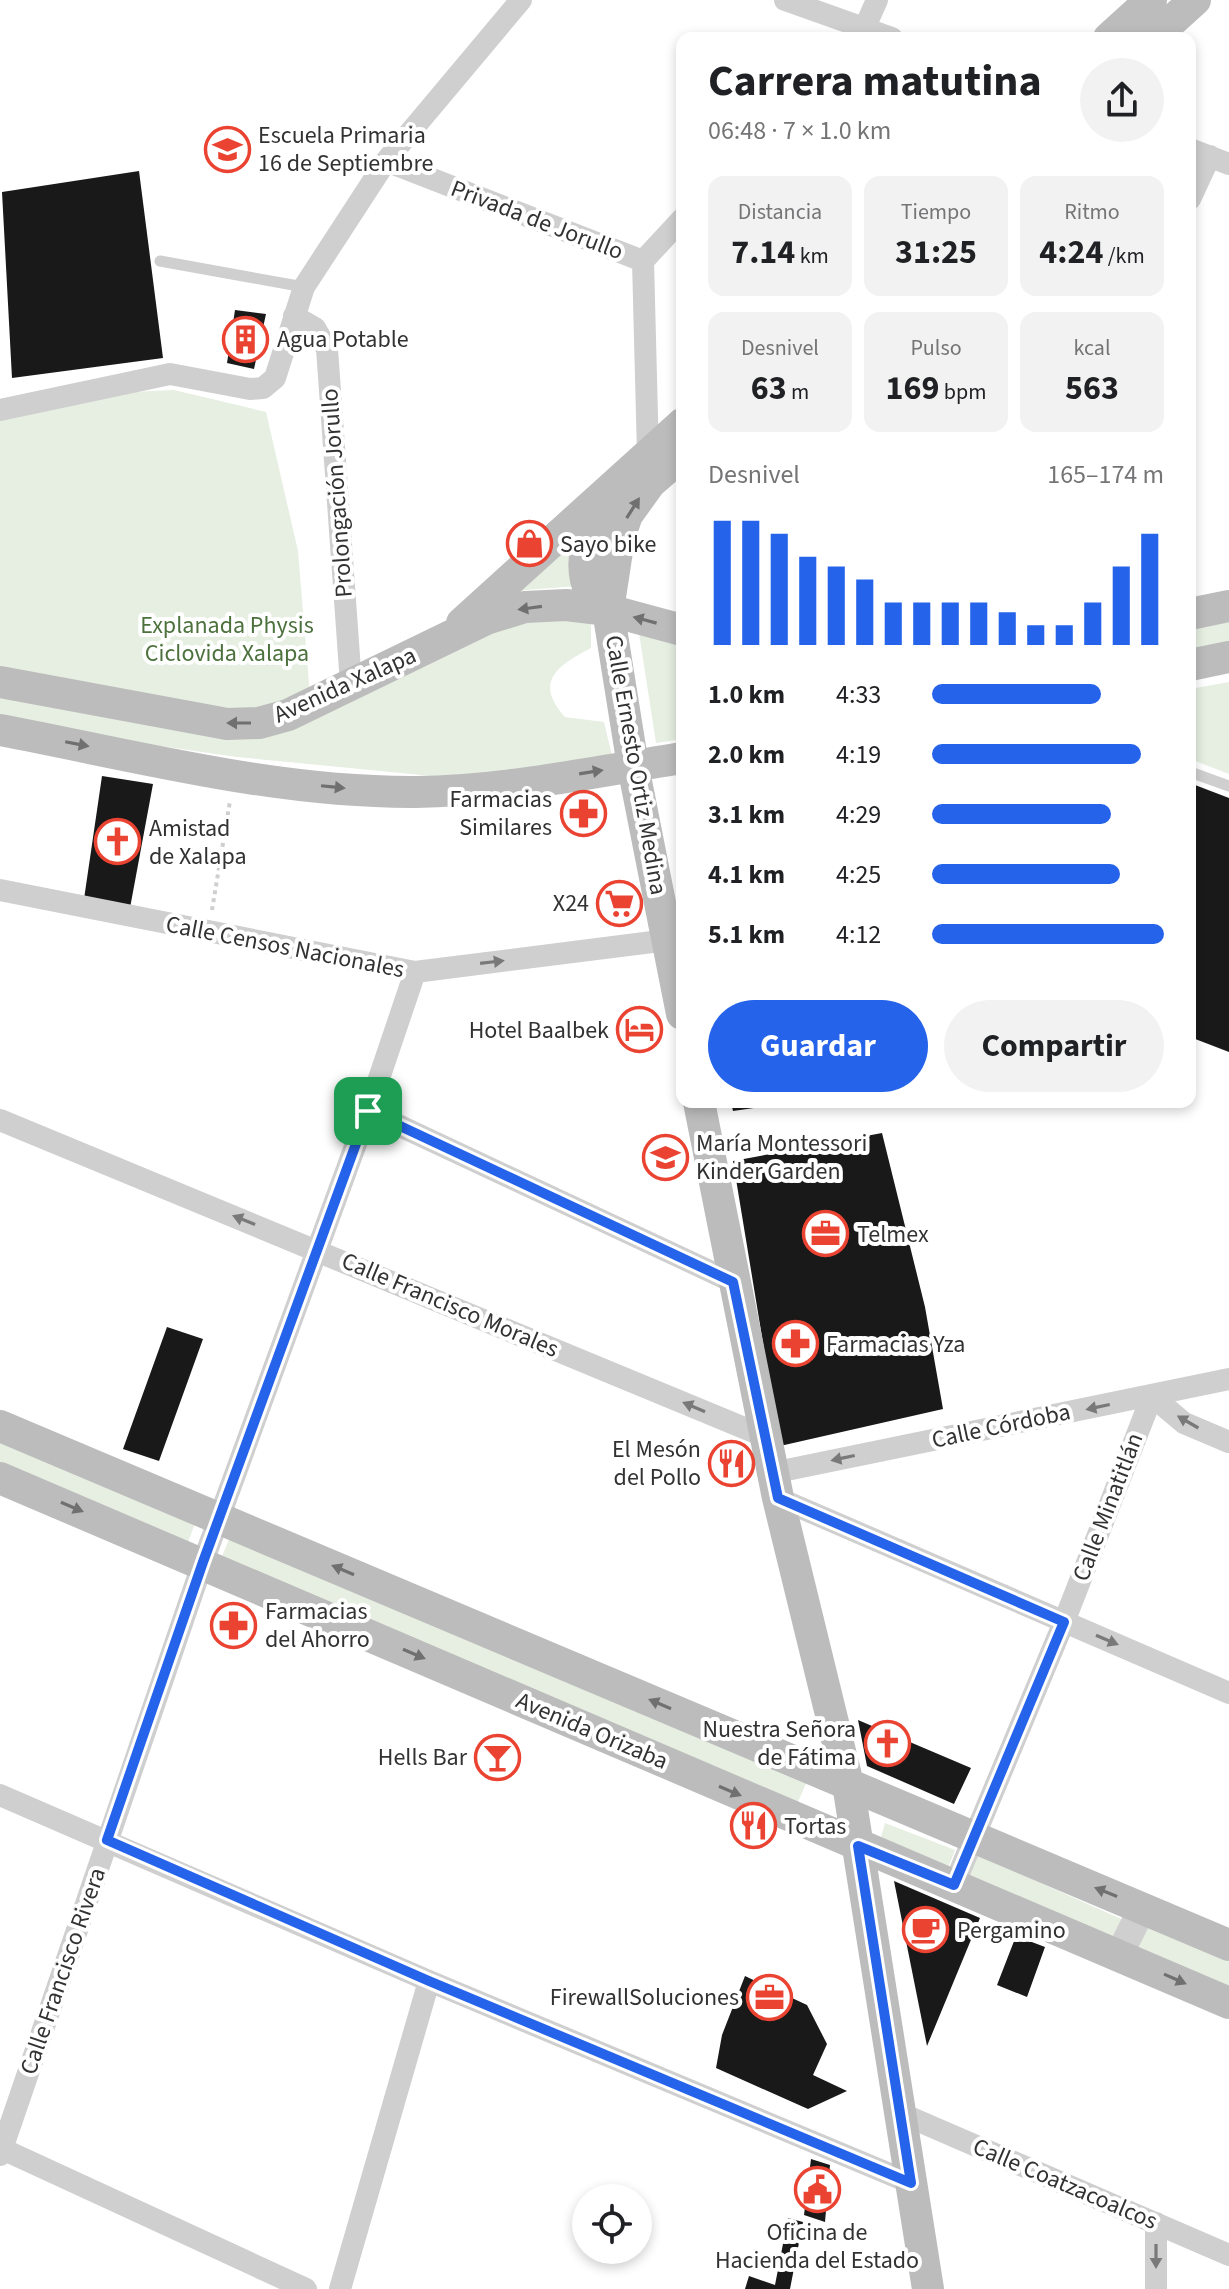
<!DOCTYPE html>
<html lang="es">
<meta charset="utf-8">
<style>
:root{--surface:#fff;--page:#f2f2f2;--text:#202124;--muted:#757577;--accent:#2563eb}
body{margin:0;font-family:"Source Sans 3",sans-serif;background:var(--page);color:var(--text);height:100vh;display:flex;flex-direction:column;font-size:30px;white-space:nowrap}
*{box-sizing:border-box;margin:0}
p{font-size:26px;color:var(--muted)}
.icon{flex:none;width:44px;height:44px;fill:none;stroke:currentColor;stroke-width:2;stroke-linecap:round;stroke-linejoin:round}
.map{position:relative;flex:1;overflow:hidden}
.details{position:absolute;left:676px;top:32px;width:520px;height:1076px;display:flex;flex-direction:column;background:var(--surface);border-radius:16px;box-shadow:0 4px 12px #0003}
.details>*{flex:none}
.fabs{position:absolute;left:572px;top:2184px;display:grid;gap:16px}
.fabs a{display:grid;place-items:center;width:80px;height:80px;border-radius:50%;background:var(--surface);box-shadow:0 4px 12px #0003;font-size:40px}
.pin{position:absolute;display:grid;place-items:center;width:68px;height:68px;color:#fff;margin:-34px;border-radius:16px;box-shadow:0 4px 12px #0006}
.round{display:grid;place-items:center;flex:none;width:84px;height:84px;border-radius:42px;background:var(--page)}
.summary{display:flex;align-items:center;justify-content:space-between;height:136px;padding:0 32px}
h1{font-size:44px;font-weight:700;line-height:60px}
.metrics{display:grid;grid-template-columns:repeat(3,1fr);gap:12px;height:136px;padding:8px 32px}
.metrics div{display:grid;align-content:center;border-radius:16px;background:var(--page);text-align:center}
.metrics b{font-size:34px;font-weight:700}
.metrics small{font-size:22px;font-weight:400}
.metrics p{font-size:22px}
.chart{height:224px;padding:16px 32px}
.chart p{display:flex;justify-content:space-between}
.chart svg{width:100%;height:144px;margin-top:8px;stroke:var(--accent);stroke-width:6}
.button{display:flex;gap:16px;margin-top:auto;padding:16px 32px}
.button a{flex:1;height:92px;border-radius:48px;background:var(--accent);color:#fff;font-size:32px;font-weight:700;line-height:92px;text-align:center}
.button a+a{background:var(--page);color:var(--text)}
ul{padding:0 32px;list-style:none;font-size:26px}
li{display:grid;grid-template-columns:128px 96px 1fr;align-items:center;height:60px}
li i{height:20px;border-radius:10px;background:var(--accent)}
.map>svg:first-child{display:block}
.green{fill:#e6efe1}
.building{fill:#191919}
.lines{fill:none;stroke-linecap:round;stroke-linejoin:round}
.path{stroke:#cfcfcf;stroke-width:4;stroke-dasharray:4 4;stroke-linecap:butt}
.service{stroke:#cfcfcf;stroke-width:11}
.minor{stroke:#cfcfcf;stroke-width:22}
.tertiary{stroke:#cfcfcf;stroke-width:28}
.secondary{stroke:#bcbcbc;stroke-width:32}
.oneway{fill:#707070}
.oneway2{fill:#797979}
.route-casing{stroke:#fff;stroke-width:16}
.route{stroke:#2563eb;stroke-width:10}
.labels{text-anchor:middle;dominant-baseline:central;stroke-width:8;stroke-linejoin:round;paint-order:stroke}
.poi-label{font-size:24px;fill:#323232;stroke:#fff;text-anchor:start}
.street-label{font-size:24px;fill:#323232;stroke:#fff}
.park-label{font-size:24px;fill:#4c713d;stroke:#fff}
</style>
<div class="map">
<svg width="1229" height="2289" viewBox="0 0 1229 2289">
<rect width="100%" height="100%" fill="#fff"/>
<path class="green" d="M174,390L266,412L298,551L311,708L267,721L0,679V413L86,394Z
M573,525L578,586L526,590L486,601Z
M546,616L591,623V648C558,665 533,682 565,717L604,722L612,756L452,778L237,757L0,723V690L238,733L455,643Z
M1229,616V645L1190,652V624Z
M639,633L682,645V739L656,743Z
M1229,682V774L1190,759V689Z
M0,1434L197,1518L187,1545L0,1466Z
M230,1537L809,1777L797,1804L220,1561Z
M885,1823L955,1850L944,1878L877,1851Z
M976,1854L1128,1922L1117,1944L965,1878Z
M1148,1921L1229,1956V1987L1134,1948Z"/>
<path class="building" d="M139,171L163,358L12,378L2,192Z
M235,310L266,314L254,369L227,363Z
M102,776L153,784L130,908L84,899Z
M1195,785L1229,798V1052L1190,1037V798Z
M731,1102H780V1104L733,1111Z
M882,1133L925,1307L943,1409L780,1446L733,1161Z
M167,1327L203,1339L159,1461L123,1449Z
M858,1720L971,1768L954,1804L867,1766Z
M894,1881L980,1918L927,2046Z
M1016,1936L1045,1947L1027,1997L997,1985Z
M745,1976L807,2005L827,2044L813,2075L847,2091L808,2109L716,2068L722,2035Z
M811,2159L830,2165L825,2222L804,2215Z
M788,2218L803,2222L790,2289H745L749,2276L775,2285Z"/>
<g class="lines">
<path class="path" d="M212,910L230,801"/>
<path class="service" d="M160,261L304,287
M1190,772L1229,786"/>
<path class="minor" d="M785,0L892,38
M855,37L865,27L877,0
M1190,149L1229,164
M386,161L643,261
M1190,199L1210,156
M294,316L315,328L327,349L351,684
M0,410L170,374L250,389L263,388L275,378L304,287L386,161L521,0
M648,455L643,261L682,219
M0,890L415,972L668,940
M368,1111L733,1282
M0,1120L766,1437
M772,1473L1229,1379
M778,1498L1229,1693
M0,1795L429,1981L911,2183
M954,1885L1064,1622L1152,1396L1184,1423L1229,1442
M900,2113L1229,2255
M0,2148L306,2289
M0,2155L203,1562L368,1111L415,972
M1156,2223V2289
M340,2289L429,1981"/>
<path class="tertiary" d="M1119,1955L1143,1907"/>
<path class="secondary" d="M1109,38L1151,0
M1153,38L1195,0
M682,455L650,483L627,515L619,538L608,610L633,766L682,1014
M604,497C591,522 576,563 590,591C593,598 602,605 608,610
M1190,614L1229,606
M462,623L682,424
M1190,665L1229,657
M0,682L227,724L259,723L288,715L486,619L525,607L566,605L608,610L682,630
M0,730C137,756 276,793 416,792C505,791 594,772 682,758
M699,1102L778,1498L848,1784L928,2289
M0,1426L1229,1945
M0,1478L1229,2003"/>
</g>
<defs><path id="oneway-solid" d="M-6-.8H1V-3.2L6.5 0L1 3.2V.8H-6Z" transform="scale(2)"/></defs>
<g class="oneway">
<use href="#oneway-solid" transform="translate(633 508) rotate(-58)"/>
<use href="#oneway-solid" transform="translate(530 608) rotate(172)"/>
<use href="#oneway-solid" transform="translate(645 620) rotate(-165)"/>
<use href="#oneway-solid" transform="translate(239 723) rotate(180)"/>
<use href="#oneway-solid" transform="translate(77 744) rotate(11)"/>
<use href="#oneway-solid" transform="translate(591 772) rotate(-9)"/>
<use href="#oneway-solid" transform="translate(333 787) rotate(6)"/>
<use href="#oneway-solid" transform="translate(72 1507) rotate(23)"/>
<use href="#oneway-solid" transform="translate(343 1570) rotate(-157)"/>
<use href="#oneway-solid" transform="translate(414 1654) rotate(23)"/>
<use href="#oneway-solid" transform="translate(660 1704) rotate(-157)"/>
<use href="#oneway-solid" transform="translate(730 1791) rotate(23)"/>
<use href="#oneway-solid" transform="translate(1106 1892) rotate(-158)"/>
<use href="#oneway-solid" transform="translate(1175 1979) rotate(24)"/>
</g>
<g class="oneway2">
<use href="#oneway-solid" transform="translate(492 962) rotate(-7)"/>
<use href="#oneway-solid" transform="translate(244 1220) rotate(-158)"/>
<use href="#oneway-solid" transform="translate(694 1407) rotate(-157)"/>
<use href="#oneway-solid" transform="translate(1098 1407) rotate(168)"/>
<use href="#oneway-solid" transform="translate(1188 1422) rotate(-150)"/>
<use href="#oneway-solid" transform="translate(843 1458) rotate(168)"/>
<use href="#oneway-solid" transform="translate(1107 1640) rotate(23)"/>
<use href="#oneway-solid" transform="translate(1156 2256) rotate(90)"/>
</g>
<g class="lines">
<defs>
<path id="route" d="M368,1111L733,1282L778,1498L1064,1622L954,1885L858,1846L911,2183L429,1981L107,1840L203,1562Z"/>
</defs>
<use href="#route" class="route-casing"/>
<use href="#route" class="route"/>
</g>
<defs>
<symbol id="school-ring" viewBox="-11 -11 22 22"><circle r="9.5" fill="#fff" stroke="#eb4332" stroke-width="1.5"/><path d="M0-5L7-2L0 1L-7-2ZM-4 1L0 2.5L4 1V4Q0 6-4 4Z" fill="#eb4332"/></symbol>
<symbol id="building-ring" viewBox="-11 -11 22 22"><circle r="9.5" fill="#fff" stroke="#eb4332" stroke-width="1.5"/><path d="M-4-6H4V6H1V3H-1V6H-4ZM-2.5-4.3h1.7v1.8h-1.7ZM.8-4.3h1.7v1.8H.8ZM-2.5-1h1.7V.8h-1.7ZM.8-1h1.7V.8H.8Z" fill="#eb4332"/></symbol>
<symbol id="shop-ring" viewBox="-11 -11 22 22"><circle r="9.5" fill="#fff" stroke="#eb4332" stroke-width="1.5"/><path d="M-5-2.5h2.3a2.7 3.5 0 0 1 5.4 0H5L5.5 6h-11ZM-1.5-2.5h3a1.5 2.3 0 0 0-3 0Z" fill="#eb4332"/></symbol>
<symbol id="pharmacy-ring" viewBox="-11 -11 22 22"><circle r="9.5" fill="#fff" stroke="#eb4332" stroke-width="1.5"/><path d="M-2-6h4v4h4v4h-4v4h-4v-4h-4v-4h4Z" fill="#eb4332"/></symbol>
<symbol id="church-ring" viewBox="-11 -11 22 22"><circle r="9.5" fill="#fff" stroke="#eb4332" stroke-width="1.5"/><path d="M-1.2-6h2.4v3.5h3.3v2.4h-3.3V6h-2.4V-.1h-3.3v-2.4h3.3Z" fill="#eb4332"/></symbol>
<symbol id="supermarket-ring" viewBox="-11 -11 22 22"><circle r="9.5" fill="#fff" stroke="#eb4332" stroke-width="1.5"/><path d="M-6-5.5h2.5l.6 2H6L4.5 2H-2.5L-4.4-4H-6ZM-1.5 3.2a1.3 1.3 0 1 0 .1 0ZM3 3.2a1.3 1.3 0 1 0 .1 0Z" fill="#eb4332"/></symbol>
<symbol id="hotel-ring" viewBox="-11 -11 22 22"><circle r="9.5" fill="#fff" stroke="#eb4332" stroke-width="1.5"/><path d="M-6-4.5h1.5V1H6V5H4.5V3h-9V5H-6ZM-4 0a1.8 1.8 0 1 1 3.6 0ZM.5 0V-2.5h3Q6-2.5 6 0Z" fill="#eb4332"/></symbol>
<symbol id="office-ring" viewBox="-11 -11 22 22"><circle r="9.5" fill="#fff" stroke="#eb4332" stroke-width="1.5"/><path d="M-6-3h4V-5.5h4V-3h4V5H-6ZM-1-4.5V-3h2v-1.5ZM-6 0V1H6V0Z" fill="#eb4332"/></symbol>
<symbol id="restaurant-ring" viewBox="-11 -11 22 22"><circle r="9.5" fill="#fff" stroke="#eb4332" stroke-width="1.5"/><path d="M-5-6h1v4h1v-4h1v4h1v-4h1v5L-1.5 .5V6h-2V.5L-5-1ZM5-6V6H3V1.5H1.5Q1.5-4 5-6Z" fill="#eb4332"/></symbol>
<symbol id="bar-ring" viewBox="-11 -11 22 22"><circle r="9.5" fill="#fff" stroke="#eb4332" stroke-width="1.5"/><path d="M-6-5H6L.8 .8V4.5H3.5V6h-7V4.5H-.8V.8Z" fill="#eb4332"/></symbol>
<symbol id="cafe-ring" viewBox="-11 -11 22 22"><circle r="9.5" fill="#fff" stroke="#eb4332" stroke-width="1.5"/><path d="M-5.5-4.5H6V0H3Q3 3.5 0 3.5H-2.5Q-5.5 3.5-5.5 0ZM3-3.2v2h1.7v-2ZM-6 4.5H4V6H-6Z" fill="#eb4332"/></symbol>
<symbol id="civic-ring" viewBox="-11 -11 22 22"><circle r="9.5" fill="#fff" stroke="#eb4332" stroke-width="1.5"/><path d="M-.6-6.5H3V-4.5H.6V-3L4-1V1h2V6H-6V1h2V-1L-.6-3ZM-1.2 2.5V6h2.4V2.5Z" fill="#eb4332"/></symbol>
</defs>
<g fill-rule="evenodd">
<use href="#school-ring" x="202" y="124" width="51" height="51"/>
<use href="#building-ring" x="220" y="314" width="51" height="51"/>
<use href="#shop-ring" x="504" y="518" width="51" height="51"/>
<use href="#pharmacy-ring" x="558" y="788" width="51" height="51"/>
<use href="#church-ring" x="92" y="816" width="51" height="51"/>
<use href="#supermarket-ring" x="594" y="878" width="51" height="51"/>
<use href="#hotel-ring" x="614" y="1004" width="51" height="51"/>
<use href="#school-ring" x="640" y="1132" width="51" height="51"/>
<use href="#office-ring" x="800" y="1208" width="51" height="51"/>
<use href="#pharmacy-ring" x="770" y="1318" width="51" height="51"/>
<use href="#restaurant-ring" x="706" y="1438" width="51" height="51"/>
<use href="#pharmacy-ring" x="208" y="1600" width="51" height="51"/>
<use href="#church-ring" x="862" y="1718" width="51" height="51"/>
<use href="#bar-ring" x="472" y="1732" width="51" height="51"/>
<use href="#restaurant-ring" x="728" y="1800" width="51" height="51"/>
<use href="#cafe-ring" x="900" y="1904" width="51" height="51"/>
<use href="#office-ring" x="744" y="1972" width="51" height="51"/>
<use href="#civic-ring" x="792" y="2164" width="51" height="51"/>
</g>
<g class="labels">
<g class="poi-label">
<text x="258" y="135">Escuela Primaria<tspan x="258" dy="28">16 de Septiembre</tspan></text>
<text x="277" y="339">Agua Potable</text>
<text x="560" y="544">Sayo bike</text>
<text x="552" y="799" text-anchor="end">Farmacias<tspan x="552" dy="28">Similares</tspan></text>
<text x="149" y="828">Amistad<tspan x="149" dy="28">de Xalapa</tspan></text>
<text x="589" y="903" text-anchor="end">X24</text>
<text x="609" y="1030" text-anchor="end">Hotel Baalbek</text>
<text x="696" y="1143">María Montessori<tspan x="696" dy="28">Kinder Garden</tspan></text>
<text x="857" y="1234">Telmex</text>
<text x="826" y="1344">Farmacias Yza</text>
<text x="701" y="1449" text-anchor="end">El Mesón<tspan x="701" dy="28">del Pollo</tspan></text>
<text x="265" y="1611">Farmacias<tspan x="265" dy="28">del Ahorro</tspan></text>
<text x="856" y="1729" text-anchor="end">Nuestra Señora<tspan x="856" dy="28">de Fátima</tspan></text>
<text x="467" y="1757" text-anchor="end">Hells Bar</text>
<text x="784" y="1826">Tortas</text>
<text x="957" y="1930">Pergamino</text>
<text x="739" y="1997" text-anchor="end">FirewallSoluciones</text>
<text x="817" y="2232" text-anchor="middle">Oficina de<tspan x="817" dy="28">Hacienda del Estado</tspan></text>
</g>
<g class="street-label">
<text transform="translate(537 220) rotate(21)">Privada de Jorullo</text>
<text transform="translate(337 493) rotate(-94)">Prolongación Jorullo</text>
<text transform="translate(345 685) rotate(-24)">Avenida Xalapa</text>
<text transform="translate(636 765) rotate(80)">Calle Ernesto Ortiz Medina</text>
<text transform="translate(285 947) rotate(11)">Calle Censos Nacionales</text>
<text transform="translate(450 1305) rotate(23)">Calle Francisco Morales</text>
<text transform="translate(1001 1426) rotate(-12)">Calle Córdoba</text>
<text transform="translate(1108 1507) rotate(-69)">Calle Minatitlán</text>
<text transform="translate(592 1731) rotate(23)">Avenida Orizaba</text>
<text transform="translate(63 1971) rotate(-71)">Calle Francisco Rivera</text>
<text transform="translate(1065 2184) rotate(23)">Calle Coatzacoalcos</text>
</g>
<g class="park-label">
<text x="227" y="625">Explanada Physis<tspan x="227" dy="28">Ciclovida Xalapa</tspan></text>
</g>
</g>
</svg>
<div class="fabs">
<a><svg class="icon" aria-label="locate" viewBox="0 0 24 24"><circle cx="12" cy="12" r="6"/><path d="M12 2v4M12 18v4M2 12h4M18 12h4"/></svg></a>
</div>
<div class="pin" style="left:368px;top:1111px;background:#1e9e55"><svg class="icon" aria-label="arrive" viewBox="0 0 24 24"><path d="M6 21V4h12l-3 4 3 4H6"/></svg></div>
<section class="details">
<div class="summary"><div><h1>Carrera matutina</h1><p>06:48 · 7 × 1.0 km</p></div><a class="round"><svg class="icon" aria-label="share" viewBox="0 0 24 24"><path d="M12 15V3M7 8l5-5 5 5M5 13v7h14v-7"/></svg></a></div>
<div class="metrics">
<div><p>Distancia</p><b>7.14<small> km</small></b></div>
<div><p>Tiempo</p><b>31:25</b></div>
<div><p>Ritmo</p><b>4:24<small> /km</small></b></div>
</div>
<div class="metrics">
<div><p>Desnivel</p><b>63<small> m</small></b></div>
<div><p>Pulso</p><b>169<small> bpm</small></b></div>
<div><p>kcal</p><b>563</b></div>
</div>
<div class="chart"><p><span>Desnivel</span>165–174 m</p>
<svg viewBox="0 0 160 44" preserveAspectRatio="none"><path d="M5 44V6M15 44V6M25 44V10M35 44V17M45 44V20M55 44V24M65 44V31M75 44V31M85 44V31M95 44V31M105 44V34M115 44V38M125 44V38M135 44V31M145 44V20M155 44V10"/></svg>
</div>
<ul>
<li><b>1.0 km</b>4:33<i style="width:73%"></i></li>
<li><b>2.0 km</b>4:19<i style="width:90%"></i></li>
<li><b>3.1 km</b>4:29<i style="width:77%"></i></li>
<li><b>4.1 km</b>4:25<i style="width:81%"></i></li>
<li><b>5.1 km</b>4:12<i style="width:100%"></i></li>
</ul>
<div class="button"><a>Guardar</a><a>Compartir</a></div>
</section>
</div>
